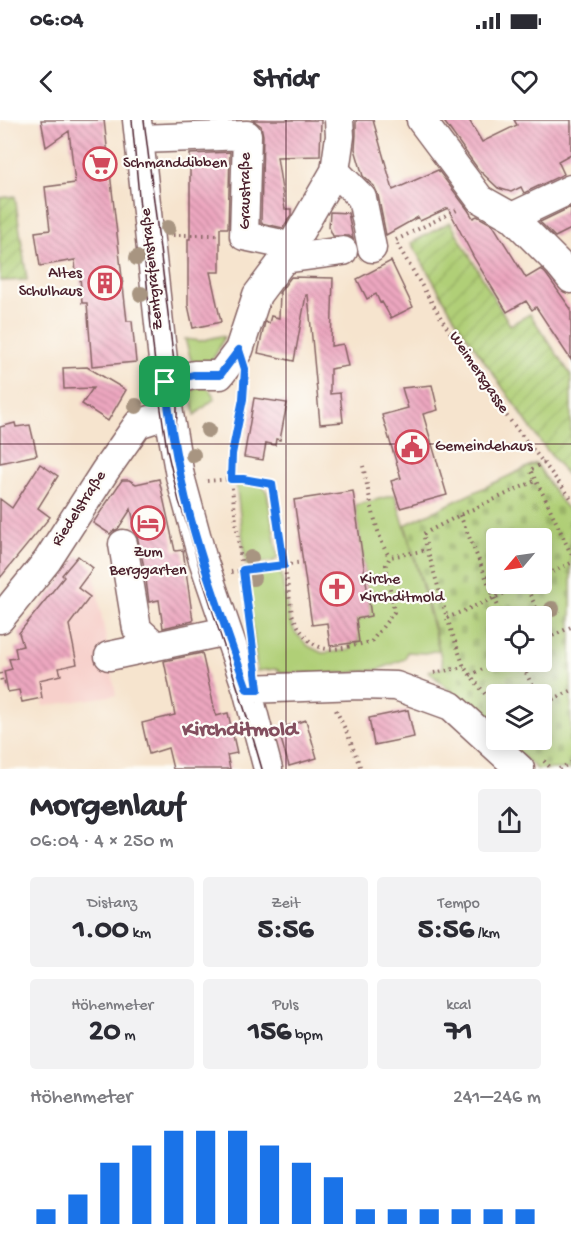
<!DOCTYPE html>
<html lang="de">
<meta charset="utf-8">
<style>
:root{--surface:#fff;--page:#f2f2f3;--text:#2b2b33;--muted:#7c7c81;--accent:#1a73e8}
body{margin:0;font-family:"Gochi Hand",sans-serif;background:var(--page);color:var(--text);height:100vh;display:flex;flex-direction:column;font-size:22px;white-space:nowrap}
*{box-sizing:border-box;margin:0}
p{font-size:20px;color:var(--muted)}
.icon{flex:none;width:33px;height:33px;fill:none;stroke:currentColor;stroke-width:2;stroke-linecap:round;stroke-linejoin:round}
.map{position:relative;height:649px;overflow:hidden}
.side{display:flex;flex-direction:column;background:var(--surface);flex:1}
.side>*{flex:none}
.needle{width:39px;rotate:241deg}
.fabs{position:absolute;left:486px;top:408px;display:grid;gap:12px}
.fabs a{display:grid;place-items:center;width:66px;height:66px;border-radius:6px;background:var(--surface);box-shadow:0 3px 15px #0003;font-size:30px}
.pin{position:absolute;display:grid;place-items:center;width:51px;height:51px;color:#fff;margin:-26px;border-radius:12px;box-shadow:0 3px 9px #0006}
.round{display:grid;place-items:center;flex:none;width:63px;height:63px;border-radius:6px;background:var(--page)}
.headline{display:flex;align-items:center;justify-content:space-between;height:102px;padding:0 30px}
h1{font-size:33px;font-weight:700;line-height:45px}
.metrics{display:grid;grid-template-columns:repeat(3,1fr);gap:9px;height:102px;padding:6px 30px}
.metrics div{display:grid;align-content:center;border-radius:6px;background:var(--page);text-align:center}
.metrics b{font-size:30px;font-weight:700}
.metrics small{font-size:16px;font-weight:400}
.metrics p{font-size:16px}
.chart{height:168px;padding:12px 30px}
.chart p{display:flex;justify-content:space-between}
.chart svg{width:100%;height:108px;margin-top:6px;stroke:var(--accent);stroke-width:6}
.status{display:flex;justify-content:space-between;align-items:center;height:42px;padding:0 30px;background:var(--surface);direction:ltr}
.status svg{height:16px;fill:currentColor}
header{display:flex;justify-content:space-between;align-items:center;height:78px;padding:0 30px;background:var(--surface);font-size:27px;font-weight:700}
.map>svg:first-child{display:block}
.built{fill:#f7d0cb}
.grass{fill:#b0cf77;stroke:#7d7751;stroke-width:1.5}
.cemetery{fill:url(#cemetery-stones);stroke:#7d7751;stroke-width:1.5;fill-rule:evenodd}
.garden{fill:url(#garden-furrows);stroke:#7d7751;stroke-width:1.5}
.building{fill:url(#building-back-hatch)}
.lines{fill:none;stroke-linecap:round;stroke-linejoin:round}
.minor-casing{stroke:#866464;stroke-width:31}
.path{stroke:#866464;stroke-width:4;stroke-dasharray:1.5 4.5;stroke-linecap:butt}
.minor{stroke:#fff;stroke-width:28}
.tram{stroke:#4a1f2b;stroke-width:1.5}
.tree{fill:#a89581}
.route-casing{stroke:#fff;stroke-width:12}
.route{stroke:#1a73e8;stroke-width:8}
.grid{fill:none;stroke:#4a1f2b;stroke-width:1.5;stroke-opacity:0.55}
.labels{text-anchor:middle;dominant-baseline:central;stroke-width:4.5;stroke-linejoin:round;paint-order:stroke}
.poi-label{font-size:16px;fill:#4a1f2b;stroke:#fdfcf7;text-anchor:start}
.street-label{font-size:16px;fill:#4a1f2b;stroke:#fdfcf7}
.district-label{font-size:22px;font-weight:bold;fill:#834f5f;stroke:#fdfcf7}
</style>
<div class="status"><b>06:04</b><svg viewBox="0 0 49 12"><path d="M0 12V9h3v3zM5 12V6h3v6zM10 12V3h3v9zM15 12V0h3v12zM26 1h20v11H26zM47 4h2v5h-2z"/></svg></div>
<header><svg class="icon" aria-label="back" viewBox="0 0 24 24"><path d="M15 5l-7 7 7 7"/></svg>Stridr<svg class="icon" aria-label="heart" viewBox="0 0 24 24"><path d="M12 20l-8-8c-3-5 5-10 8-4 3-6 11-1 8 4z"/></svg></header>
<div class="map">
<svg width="571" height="649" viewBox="0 0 571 649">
<defs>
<pattern id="cemetery-stones" width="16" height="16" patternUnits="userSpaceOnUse" patternTransform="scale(1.5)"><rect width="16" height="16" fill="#b0cf77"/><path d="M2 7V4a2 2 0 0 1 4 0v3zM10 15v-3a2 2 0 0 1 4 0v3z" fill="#99b167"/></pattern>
<pattern id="garden-furrows" width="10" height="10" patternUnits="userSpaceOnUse" patternTransform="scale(1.5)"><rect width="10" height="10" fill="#b0cf77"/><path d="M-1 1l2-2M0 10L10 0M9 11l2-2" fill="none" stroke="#99b167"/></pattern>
<pattern id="building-back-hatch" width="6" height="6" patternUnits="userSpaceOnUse" patternTransform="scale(1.5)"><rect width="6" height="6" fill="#eda7c0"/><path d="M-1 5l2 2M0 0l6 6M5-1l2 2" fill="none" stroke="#c2879c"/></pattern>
</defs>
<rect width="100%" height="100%" fill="#fdfcf7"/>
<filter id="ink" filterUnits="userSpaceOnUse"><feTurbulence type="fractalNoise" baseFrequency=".0167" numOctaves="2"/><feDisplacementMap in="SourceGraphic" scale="12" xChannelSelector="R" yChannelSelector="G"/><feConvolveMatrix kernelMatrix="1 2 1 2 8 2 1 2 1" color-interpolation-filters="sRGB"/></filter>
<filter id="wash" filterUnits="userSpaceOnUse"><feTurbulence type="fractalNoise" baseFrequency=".008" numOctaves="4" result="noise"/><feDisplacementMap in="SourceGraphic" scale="24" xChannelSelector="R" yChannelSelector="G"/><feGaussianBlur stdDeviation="1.35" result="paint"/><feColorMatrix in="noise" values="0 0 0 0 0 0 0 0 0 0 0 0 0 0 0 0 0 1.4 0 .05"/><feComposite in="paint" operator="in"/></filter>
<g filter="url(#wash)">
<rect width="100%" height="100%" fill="#f6e4ce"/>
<path class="built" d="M78,436L93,448L116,575L44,586L42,578L22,582L19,570L8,572L4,551L12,549L9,539L16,537L15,528L23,526L20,516L25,505L64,458L62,455Z"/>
<path class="grass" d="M220,216L224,217C217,232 211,254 191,240L185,219L200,221Z
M204,267L209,269L215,278L195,295L191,272L196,268Z
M236,362L262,365L267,372L278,437L274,441L246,445Z
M395,375L416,444L439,530L425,533L407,532L405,539L377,550L347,553H282L276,549L257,551L247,454L276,450L281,453L289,499L295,512L308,526L322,533L350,530L349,523L359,522L356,499L371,496L355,385Z"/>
<path class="cemetery" d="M536,343L560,380L571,393V649H537L504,620H542V574H496V613L428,551L443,548C434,500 419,452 405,405ZM496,418H542V464H496ZM496,496H542V542H496Z"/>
<path class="garden" d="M15,76L27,160L0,161V78Z
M450,102L510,205L530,194L571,255V360L542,324L457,202L411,123Z"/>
<g id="blocks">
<path class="building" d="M41,0H104L127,201H132L136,242L92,246L87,183H82L80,156H76L75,140L40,146L35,112L50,110L45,67L75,63L69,11L46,27Z
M253,0H321L320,36L277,37L285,89H291V95L283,108L261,103L263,15L261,6Z
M356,0H373L393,70L438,50L468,90L473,98L477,96L493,105L526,158L541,149L546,154L571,189V240L536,187L532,190L526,181L507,192L474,138L448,88L420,101L418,97L386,115L378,75L374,66L363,56L355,29L356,15Z
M443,0H469L482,22L517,5L514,0H571V34L558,41L564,54L524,73L521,67L511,72L498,68L478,49Z
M230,32L228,108H220V152H210L221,202L193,208L188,185V119H190V34Z
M571,87V109L555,117L540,102Z
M330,92L348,93L353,119L349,116H333L329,107Z
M391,141L413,187L391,198L382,182L380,183L376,174L367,179L357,159Z
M291,157L333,158L331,226L343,224L348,246L330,249V274L340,273L343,302L320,304L308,175H306L294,241L258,233L265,202L269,203L271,196L279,198L280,173H279Z
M87,247L126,270L108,301L82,284L93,268L64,269L63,248Z
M432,265L438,290L423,294L447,375L400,388L391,361L401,358L382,295L408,288L402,268Z
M254,278L287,283L280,320L276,319L275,325L266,323L263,340L244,337Z
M15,303L16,307L30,305L37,335L0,343V307Z
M40,344L58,356L38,388L50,397L0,458V379L12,388Z
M159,359L175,431L183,430L193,501L163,508L159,480L149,482L146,460H147L131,389L118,409L113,411L110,414L93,403L122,360H129L136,364Z
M353,371L371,496L356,499L359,522L330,526L327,503L312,505L294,380Z
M78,436L93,448L78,468L90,477L69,505L77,544L59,548L61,555L39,560L42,578L22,582L19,570L8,572L4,551L12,549L9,539L17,538L15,528L23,526L19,513L64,457L62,455Z
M202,533L216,596L228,593L237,633L227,635L230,649H173L168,628L149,634L142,603L175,595L164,541Z
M408,590L414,617L374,625L369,598Z
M306,600L317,638L289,646L278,609Z"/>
</g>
</g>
<g filter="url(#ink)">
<use href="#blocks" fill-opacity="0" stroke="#866464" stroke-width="1.5"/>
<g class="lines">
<defs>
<path id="minor" d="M137,0L162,231L169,294L180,356L202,437L247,569L268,649
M421,0L480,79L512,97L558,143L571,159
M140,19L247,15L244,116L277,123L290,128
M335,51L362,78L372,128
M512,97L571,69
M284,139L343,131
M165,262L194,255H220L239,230L257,175L284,139L335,51L340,16L339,0
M123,424L137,509L156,526
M0,499L47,441L105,351L138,304L169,294
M109,536L227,511
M247,569L360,565L396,566L451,586L520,649"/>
</defs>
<use href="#minor" class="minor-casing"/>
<path class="path" d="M173,115H219
M396,120L459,89
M397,124L444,203L502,290L571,378
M244,267C242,295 233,323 230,352L246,482
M544,343L530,350L545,378L571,434
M363,346C368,368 377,423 390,437
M207,361L231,359H243L272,364L292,494C299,510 309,527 328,529C338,530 360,524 371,522L394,492L386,445L390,437L427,430
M460,395L502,496
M231,452L303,442
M542,457L571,443
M525,464L540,496
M447,498L526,464
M542,499L550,517
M542,521L571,507
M521,542L536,574
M0,553L2,563L7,562
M434,553L464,547
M470,555L498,542
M542,584L571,571
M496,588L464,547L447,498L423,414L460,395L535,361
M336,590L348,615L361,649
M544,641L552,649
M559,649L571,643"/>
<use href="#minor" class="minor"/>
<path class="tram" d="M132,0L150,197L157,262L167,330L179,381L190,413L203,461L246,594L262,649
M144,0L177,266V295L173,333"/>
</g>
<g class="tree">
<circle cx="168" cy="108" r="8"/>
<circle cx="137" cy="138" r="8"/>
<circle cx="141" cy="174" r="8"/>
<circle cx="136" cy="286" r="8"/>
<circle cx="208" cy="310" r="8"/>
<circle cx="193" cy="335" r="8"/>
<circle cx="251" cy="438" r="8"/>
<circle cx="253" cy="458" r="8"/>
<circle cx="552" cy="489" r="8"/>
</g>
</g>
<g class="lines" filter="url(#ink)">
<defs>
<path id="route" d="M239,230L245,249L243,279L232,334L231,359H243L272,364L284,445L243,450L258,569H247C223,500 196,430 181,358C174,326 169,294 165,262L194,255H220Z"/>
</defs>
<use href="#route" class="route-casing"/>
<use href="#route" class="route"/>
</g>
<path class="grid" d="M286,0V649M0,324H571"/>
<defs>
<symbol id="supermarket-ring" viewBox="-11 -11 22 22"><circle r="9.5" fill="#fdfcf7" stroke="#d1495b" stroke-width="1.5"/><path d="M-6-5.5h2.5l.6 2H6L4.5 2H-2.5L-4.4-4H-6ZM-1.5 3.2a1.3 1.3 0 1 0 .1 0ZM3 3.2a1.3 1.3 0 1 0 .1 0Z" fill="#d1495b"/></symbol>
<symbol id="building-ring" viewBox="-11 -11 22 22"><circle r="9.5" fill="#fdfcf7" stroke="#d1495b" stroke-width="1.5"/><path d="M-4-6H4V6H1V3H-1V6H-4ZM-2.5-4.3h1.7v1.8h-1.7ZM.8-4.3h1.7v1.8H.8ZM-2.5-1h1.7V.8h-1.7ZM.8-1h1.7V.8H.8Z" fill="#d1495b"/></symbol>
<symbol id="civic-ring" viewBox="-11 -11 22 22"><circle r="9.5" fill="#fdfcf7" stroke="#d1495b" stroke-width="1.5"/><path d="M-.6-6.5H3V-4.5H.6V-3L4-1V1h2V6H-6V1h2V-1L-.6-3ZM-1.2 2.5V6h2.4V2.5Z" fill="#d1495b"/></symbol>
<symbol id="hotel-ring" viewBox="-11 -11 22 22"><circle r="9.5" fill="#fdfcf7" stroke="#d1495b" stroke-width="1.5"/><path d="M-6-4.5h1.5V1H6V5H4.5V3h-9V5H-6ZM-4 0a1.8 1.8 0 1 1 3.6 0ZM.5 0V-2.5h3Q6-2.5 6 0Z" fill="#d1495b"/></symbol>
<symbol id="church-ring" viewBox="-11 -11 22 22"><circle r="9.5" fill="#fdfcf7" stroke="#d1495b" stroke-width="1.5"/><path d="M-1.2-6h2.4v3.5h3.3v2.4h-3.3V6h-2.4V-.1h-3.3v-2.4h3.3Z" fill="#d1495b"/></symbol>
</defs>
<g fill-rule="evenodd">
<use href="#supermarket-ring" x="81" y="25" width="38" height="38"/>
<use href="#building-ring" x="86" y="144" width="38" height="38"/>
<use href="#civic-ring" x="393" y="308" width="38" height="38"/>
<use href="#hotel-ring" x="129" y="384" width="38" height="38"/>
<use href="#church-ring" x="318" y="450" width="38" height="38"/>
</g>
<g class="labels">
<g class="poi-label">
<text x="123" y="44">Schmanddibben</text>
<text x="82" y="154" text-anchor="end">Altes<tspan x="82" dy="18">Schulhaus</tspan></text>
<text x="435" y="327">Gemeindehaus</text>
<text x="148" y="433" text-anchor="middle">Zum<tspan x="148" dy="18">Berggarten</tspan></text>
<text x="360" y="460">Kirche<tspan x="360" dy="18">Kirchditmold</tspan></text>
</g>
<g class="street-label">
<text transform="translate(246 71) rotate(-90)">Graustraße</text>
<text transform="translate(153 149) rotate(-96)">Zentgrafenstraße</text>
<text transform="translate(478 253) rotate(56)">Weimersgasse</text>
<text transform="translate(80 389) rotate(-57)">Riedelstraße</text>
</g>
<g class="district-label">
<text x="240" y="611">Kirchditmold</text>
</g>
</g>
</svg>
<div class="fabs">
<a><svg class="needle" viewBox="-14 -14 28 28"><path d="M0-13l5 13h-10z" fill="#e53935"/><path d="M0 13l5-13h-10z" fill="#7c7c81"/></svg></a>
<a><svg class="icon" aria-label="locate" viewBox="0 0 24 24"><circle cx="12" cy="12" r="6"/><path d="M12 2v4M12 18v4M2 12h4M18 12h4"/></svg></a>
<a><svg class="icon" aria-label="layers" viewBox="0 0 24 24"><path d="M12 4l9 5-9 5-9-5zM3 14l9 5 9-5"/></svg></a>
</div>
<div class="pin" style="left:165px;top:262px;background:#1e9e55"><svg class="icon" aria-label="arrive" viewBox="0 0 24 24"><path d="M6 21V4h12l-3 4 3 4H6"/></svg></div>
</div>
<section class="side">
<div class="headline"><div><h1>Morgenlauf</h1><p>06:04 · 4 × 250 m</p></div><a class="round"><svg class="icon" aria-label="share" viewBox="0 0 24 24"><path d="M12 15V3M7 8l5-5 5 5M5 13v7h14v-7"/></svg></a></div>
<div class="metrics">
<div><p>Distanz</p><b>1.00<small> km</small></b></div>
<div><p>Zeit</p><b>5:56</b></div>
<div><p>Tempo</p><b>5:56<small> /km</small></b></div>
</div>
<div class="metrics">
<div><p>Höhenmeter</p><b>20<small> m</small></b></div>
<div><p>Puls</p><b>156<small> bpm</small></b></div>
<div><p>kcal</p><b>71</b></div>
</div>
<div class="chart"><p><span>Höhenmeter</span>241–246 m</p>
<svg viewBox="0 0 160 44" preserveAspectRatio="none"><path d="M5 44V38M15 44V32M25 44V19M35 44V12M45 44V6M55 44V6M65 44V6M75 44V12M85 44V19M95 44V25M105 44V38M115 44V38M125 44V38M135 44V38M145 44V38M155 44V38"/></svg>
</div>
</section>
